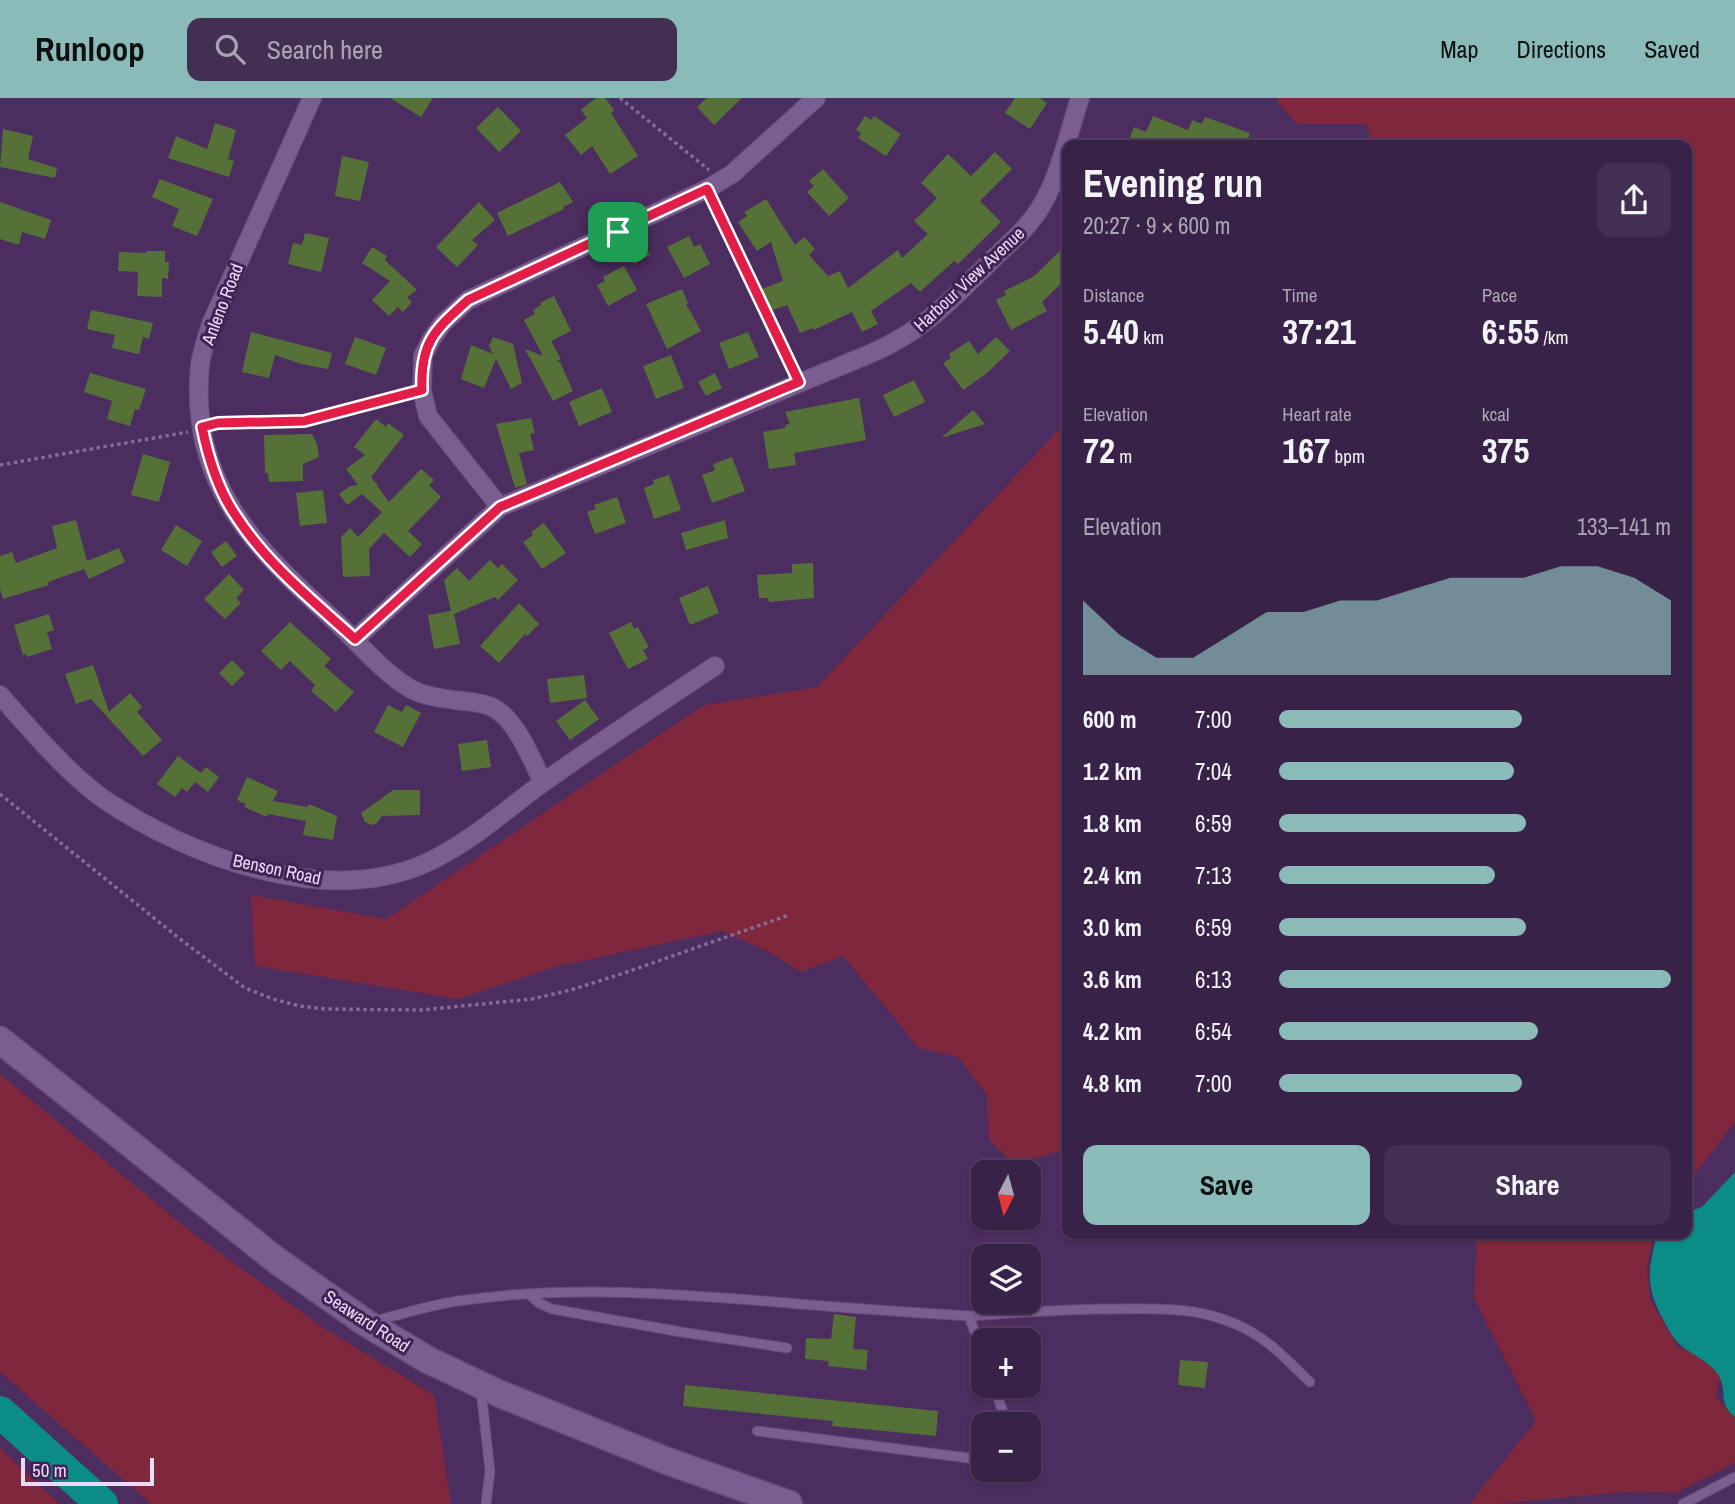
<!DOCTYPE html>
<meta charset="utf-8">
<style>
:root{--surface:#382247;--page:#432f52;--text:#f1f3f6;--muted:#aba4b4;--line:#523f60;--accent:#8bbbb9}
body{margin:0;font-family:"Archivo Narrow",sans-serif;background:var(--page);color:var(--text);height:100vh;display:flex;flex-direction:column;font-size:26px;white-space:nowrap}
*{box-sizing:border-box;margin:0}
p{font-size:23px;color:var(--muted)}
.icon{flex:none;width:38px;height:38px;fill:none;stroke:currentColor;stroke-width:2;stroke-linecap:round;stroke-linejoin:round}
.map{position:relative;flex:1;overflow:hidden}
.side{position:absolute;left:1062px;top:42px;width:630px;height:1099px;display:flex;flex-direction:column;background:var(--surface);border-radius:14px;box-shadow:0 2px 5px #0004,0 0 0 2px var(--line)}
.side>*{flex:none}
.needle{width:46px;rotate:186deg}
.tools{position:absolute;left:971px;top:1062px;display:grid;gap:14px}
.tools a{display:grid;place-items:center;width:70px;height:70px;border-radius:14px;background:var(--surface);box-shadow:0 2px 5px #0004,0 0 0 2px var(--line);font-size:35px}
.scale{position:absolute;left:21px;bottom:18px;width:133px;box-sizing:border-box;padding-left:7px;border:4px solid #ead9f8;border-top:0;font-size:19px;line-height:24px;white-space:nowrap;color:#ead9f8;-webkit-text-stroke:5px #402353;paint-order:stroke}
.pin{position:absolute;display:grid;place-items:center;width:60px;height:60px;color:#fff;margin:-30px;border-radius:14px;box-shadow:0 4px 10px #0006}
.round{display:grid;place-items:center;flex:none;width:74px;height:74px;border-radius:14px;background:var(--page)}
.head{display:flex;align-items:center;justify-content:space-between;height:119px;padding:0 21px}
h1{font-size:38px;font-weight:800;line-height:52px}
.figures{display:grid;grid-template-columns:repeat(3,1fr);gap:10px;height:119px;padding:7px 21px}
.figures div{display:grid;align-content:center}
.figures b{font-size:35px;font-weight:800}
.figures small{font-size:19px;font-weight:400}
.figures p{font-size:19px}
.chart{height:196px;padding:14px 21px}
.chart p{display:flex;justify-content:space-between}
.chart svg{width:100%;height:126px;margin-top:7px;fill:var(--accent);opacity:.7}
.button{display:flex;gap:14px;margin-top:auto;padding:14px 21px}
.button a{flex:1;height:80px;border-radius:14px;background:var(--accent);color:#111;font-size:28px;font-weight:800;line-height:80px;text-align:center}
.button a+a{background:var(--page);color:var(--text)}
ul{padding:0 21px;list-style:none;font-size:23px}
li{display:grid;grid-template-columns:112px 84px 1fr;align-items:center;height:52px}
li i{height:18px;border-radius:9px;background:var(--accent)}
header{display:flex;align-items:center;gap:42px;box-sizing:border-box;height:98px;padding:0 35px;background:var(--accent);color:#111}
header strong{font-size:33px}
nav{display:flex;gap:38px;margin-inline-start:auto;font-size:24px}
.search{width:490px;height:63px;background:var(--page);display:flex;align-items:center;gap:18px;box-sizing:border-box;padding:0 24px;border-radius:14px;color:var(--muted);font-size:26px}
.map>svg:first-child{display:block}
.green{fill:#7f273c}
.water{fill:#0b8c87}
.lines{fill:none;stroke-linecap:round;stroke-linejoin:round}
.river{stroke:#0b8c87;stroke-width:32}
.building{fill:#567138}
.lane-casing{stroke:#654a76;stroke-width:11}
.street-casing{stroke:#654a76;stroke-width:20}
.secondary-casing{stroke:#654a76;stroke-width:29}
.path{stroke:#856b97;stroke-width:3.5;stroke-dasharray:3.5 3.5;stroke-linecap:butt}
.lane{stroke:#7b5d92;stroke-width:9}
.street{stroke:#7b5d92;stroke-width:18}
.secondary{stroke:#7b5d92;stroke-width:26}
.route-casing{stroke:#fff;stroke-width:14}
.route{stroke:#e11d48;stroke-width:9}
.labels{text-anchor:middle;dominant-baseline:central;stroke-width:6;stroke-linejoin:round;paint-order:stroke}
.street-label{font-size:18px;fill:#ead9f8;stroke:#402353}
</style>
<header>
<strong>Runloop</strong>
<div class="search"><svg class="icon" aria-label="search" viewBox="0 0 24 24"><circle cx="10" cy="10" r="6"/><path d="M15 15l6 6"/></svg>Search here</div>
<nav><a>Map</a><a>Directions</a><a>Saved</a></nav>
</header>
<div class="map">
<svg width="1735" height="1406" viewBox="0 0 1735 1406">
<rect width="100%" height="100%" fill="#4b2d5f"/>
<path class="green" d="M1278,0H1735V1024L1687,1086V47H1373L1366,26H1297L1277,4Z
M1067,323V1051L1014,1066L989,1042L987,997L958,959L919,950L843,858L801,874L769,854L722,833L558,868L458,901L255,868L251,797L386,821L704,607L817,589Z
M0,976L190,1133L325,1231L434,1297L451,1406H151L0,1274Z
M1471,1136H1654L1647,1169L1650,1202L1678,1249L1708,1262L1720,1277L1716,1299L1730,1314L1735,1315V1365L1675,1395L1623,1394L1498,1406H1469L1536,1323L1474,1200L1477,1139Z
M0,1350L52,1399L60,1406H0Z"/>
<path class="water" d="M1735,1074V1319C1718,1306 1727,1295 1720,1280C1714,1266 1694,1258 1683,1249C1674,1242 1669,1233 1664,1223C1645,1188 1648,1173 1657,1136H1687V1114L1702,1109Z"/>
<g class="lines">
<path class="river" d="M0,1314L102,1406"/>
</g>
<path class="building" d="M390,0H433L421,19Z
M596,0H605L614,12L611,15L638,58L610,76L592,48L581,57L565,37L587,20L581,12Z
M707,0H742L714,27L697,9Z
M1015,0H1040L1047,5L1030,31L1005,15Z
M498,9L521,33L499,54L476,30Z
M865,18L871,22L874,18L901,36L886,58L858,40L861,35L856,32Z
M1153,18L1188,32L1192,22L1202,26L1205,19L1250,35L1246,47H1127L1134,29L1146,34Z
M215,25L236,32L228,61L234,63L229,79L168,60L176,38L207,51Z
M3,31L33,38L28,61L57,70L55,80L0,69Z
M995,54L1012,71L980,103L1001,124L958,166L954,163L920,194L911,185L871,213L878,226L862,234L852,214L814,232L813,230L800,235L787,207L767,214L759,192L783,183L771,144L757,153L738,124L747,118L744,114L766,101L795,147L804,139L815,151L809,157L828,178L840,173L848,190L898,152L902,160L928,136L914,123L937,100L921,85L948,56L971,78Z
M342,58L369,64L360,103L335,98Z
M823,71L849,100L829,118L807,94L814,88L809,83Z
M160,81L213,101L197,138L172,128L179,111L152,99Z
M560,84L573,104L563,109L564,111L508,138L497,115Z
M0,104L51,122L45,141L22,134L19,147L0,141Z
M479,104L495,122L472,142L478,147L457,169L436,149Z
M305,135L329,140L321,174L288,166L293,145L302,147Z
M689,138L694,149L700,146L710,166L684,180L667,149Z
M642,143L650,157L634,166L626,152Z
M1068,145V179L1042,204L1047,213L1011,232L996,202L1006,197L1004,193L1033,179Z
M372,149L387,158L385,162L417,192L407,199L412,204L403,214L398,209L389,218L372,202L390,183L362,165Z
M146,153H165V164H169L168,181L162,180V199L137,198L138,174L118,173L119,154L146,155Z
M624,168L637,192L608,208L597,187L605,183L603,179Z
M682,191L688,205L686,206L701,233L667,251L646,206Z
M554,198L571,233L551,243L561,261L557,263L560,264L573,293L553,303L525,251L543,258L524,222L535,216L533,212L541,207L540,205Z
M91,212L153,225L149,241L143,239L139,256L112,250L115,237L87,231Z
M251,234L332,255L328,271L301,266L275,257L269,280L242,274Z
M748,234L759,259L729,271L719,245Z
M355,239L386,250L376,277L345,266Z
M493,239L513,246L522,285L511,291L496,261L484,290L461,281L471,247L493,256L489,248Z
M996,239L1010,253L987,275L963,292L943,265L951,260L949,256L969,243L978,256Z
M671,257L684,290L656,301L643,268Z
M90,275L146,291L139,312L135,311L130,328L107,321L112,303L84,294Z
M715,275L722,290L706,298L698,284Z
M914,282L925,304L894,319L883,297Z
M602,290L612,314L579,328L569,304Z
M859,300L866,342L794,355L796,367L769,371L763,334L785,330V327L790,326L785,314Z
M973,312L985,326L941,340Z
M531,320L535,335L530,336L534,352L519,355L527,386L515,390L496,326Z
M376,321L386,329L388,325L404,337L371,379L376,385H378L376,386L389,404L421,371L434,382L429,387L441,399L408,433L422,446L410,459L384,435L369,451L370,478L343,479L341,439L350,430L358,439L382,414L362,396L347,407L339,396L350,388L358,387L346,371L365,357L354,349Z
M312,336L317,346L319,359L303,366V383L269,384L268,375H265L264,337Z
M143,356L170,364L159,404L131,397Z
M732,359L745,393L712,405L702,377L715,372L713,366Z
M669,377L681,412L654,421L644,390L654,386L653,382Z
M323,392L327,425L300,428L296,395Z
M617,399L626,425L595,436L587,414L596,411L594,407Z
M76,422L87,463L119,450L125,464L89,481L84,471L48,484L49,487L3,501L0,491V458L12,454L16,465L57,450L52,428Z
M725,422L728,440L686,452L681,435Z
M544,425L566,455L542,471L523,444L533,437L531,434Z
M176,427L202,443L187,468L161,452Z
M226,443L237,458L222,469L211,454Z
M490,462L498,470L502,466L518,482L498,502L495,499L454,516L460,546L434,551L428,517L451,513L444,482L457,470L469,483Z
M813,465L814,500L769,504L768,500H759L757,477L792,475V466Z
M229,476L244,492L236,500L241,505L225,521L204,501Z
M708,488L719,515L690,527L679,500Z
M519,505L539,526L527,538L525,536L499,565L480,548Z
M49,516L54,532L47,534L52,551L27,559L26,556L23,557L14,527Z
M290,524L331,561L324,568L354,594L336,614L311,593L315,587L290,563L281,572L261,553Z
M631,524L634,531L638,529L649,549L643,552L648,561L628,571L609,535Z
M232,562L245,575L232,588L219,575Z
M93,567L109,614L130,595L142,609L137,614L162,642L143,658L91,601L76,606L65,576Z
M584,577L587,600L550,605L547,581Z
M585,602L599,621L570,642L556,623Z
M388,607L402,614L406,607L421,615L403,649L374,634Z
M487,642L491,669L462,673L458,646Z
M178,658L201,675L206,669L219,679L208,694L195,684L187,694L182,690L175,699L157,686Z
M247,679L278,693L273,703L308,709L309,706L337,718L333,742L303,737L306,723L268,716L267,719L244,709L246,706L237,702Z
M393,692H420V717L382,718L377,725L371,727L365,724L361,715Z
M834,1216L856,1219L853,1251L868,1252L866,1272L828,1268L829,1263L805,1261L806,1240L831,1241Z
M1180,1262L1208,1264L1205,1290L1178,1287Z
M685,1287L938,1313L936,1338L832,1328L833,1323L683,1308Z"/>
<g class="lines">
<defs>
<path id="lane" d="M530,1197L539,1205L552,1211L681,1234L787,1250
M969,1218C1015,1215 1062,1211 1108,1211C1159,1210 1208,1208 1253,1235C1275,1248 1292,1267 1310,1284
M375,1223C402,1216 430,1207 458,1203C581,1185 702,1198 825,1208C873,1212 921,1215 969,1218L984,1259
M994,1288L1007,1326
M481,1292L490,1373L486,1406
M757,1333L984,1362
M1683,1406L1735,1379"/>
<path id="street" d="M312,0L211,226C207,239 202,253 200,267C189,385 252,447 332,520C356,542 383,575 411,591C426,599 446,601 463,603C473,604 485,605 494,610C517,623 532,662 543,685
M500,409L428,318L422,292L423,258L431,242L442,226L468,202L707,91L732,76L816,0
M355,541L500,409L872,255C925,232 952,201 993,161C1009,145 1028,130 1040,110C1060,78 1068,36 1080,0
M0,597C29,630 69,677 105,702C190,759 326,810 426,765C470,745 505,712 544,684C600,644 658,606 715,568"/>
<path id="secondary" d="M0,942L276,1162L366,1225L428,1262L500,1296L667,1363L789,1406"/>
</defs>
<use href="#lane" class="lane-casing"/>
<use href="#street" class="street-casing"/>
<use href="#secondary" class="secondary-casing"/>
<path class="path" d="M620,0L709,72
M714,105L791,269
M218,325L304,322L406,295
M0,367L188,334
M0,696L180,841L245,890L273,901L300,908L325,911L422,912L532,901L571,892L624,875L789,817"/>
<use href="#lane" class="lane"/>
<use href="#street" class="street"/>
<use href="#secondary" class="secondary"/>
</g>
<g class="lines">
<defs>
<path id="route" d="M707,91L799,284L500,409L355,541C313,503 267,466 236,418C218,392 208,359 202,329L218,325L304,323L422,292C420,244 435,232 468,202Z"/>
</defs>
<use href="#route" class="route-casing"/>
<use href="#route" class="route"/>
</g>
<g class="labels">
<g class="street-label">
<text transform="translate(969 181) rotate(-43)">Harbour View Avenue</text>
<text transform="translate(222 206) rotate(-69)">Anleno Road</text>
<text transform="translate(277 771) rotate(12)">Benson Road</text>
<text transform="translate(367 1223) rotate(33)">Seaward Road</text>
</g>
</g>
</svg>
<div class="tools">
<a><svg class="needle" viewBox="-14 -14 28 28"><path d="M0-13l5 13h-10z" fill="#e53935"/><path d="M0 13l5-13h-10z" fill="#aba4b4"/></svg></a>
<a><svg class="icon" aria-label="layers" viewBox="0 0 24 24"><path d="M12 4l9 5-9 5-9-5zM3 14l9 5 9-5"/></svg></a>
<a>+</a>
<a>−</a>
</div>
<div class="scale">50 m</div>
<div class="pin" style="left:618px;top:134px;background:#1e9e55"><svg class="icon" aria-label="arrive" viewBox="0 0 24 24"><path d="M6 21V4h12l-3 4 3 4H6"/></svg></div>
<section class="side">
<div class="head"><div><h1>Evening run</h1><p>20:27 · 9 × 600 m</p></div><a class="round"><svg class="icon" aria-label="share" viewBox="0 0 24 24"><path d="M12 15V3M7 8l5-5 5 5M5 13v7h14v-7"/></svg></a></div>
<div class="figures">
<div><p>Distance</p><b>5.40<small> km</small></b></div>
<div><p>Time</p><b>37:21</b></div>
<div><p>Pace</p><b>6:55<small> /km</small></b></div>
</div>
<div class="figures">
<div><p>Elevation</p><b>72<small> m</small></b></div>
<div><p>Heart rate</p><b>167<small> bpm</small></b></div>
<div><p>kcal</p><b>375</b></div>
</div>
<div class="chart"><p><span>Elevation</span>133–141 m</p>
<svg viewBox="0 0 160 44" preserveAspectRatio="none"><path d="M0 44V18L10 30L20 38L30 38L40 30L50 22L60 22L70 18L80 18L90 14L100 10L110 10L120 10L130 6L140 6L150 10L160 18V44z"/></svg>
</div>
<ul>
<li><b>600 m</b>7:00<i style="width:62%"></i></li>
<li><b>1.2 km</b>7:04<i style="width:60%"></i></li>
<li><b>1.8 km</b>6:59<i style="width:63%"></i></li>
<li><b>2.4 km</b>7:13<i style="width:55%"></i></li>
<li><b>3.0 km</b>6:59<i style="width:63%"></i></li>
<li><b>3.6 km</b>6:13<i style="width:100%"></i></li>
<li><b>4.2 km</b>6:54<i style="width:66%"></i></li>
<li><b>4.8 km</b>7:00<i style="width:62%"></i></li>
</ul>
<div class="button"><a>Save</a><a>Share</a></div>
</section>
</div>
